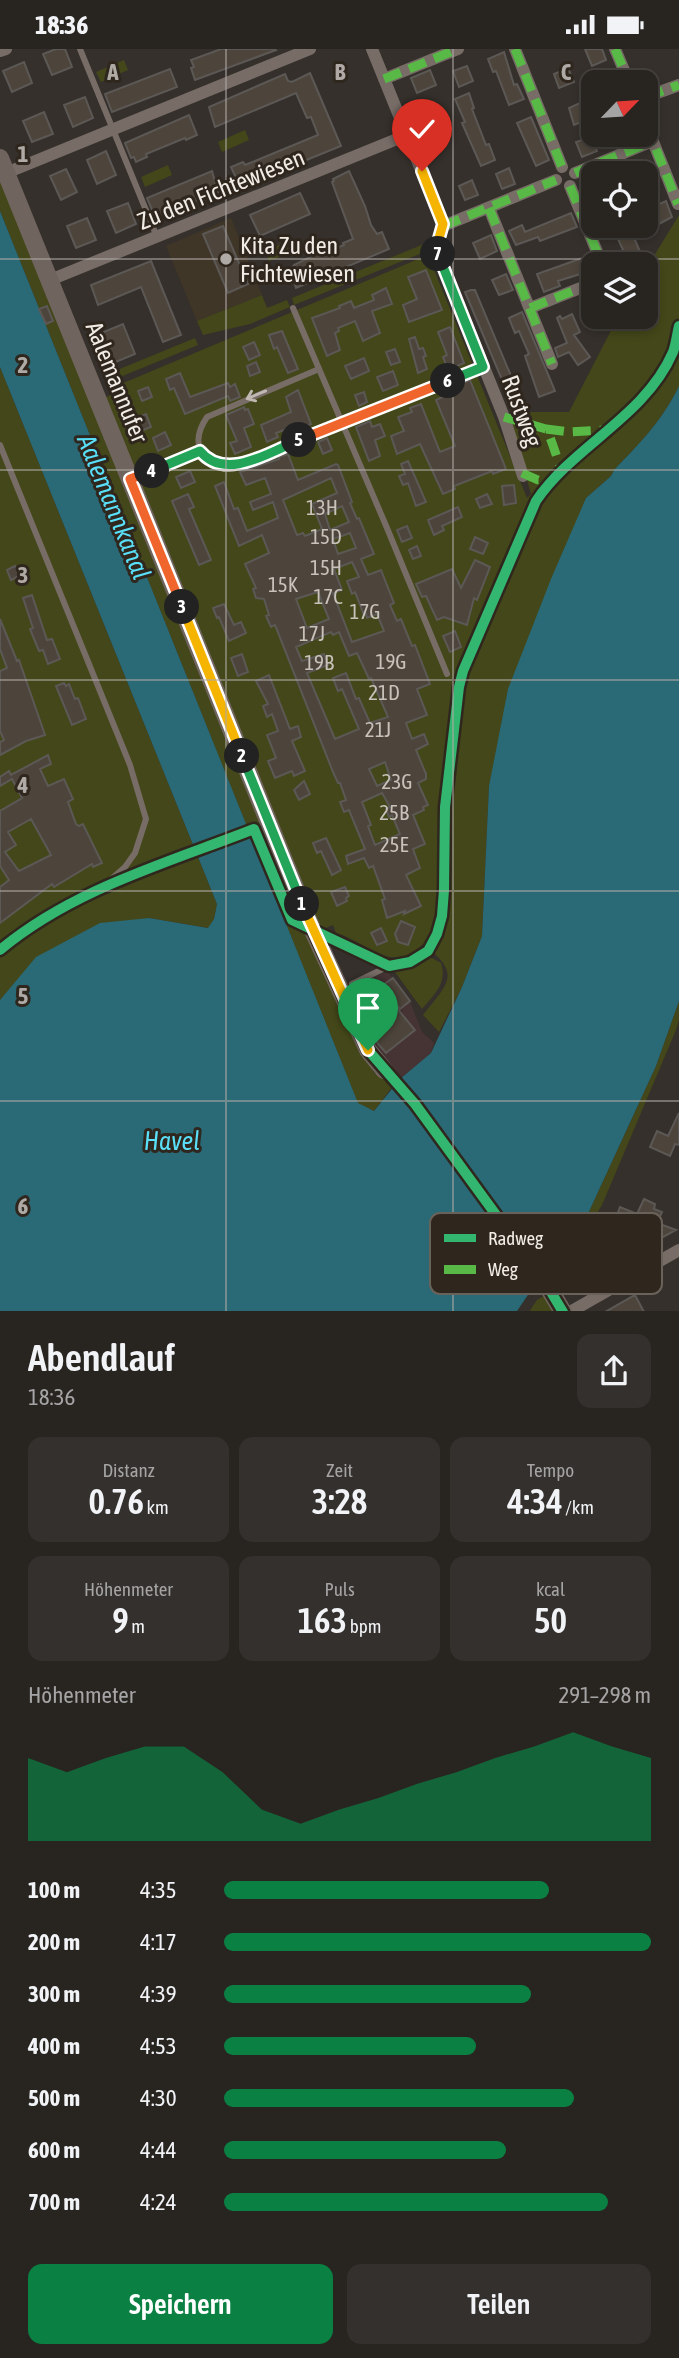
<!DOCTYPE html>
<html lang="de">
<meta charset="utf-8">
<style>
:root{--surface:#282420;--page:#34302d;--text:#f1f3f6;--muted:#a5a4a5;--line:#44413e;--accent:#0b8043}
body{margin:0;font-family:"Asap Condensed",sans-serif;background:var(--page);color:var(--text);height:100vh;display:flex;flex-direction:column;font-size:26px;white-space:nowrap}
*{box-sizing:border-box;margin:0}
p{font-size:23px;color:var(--muted)}
.icon{flex:none;width:38px;height:38px;fill:none;stroke:currentColor;stroke-width:2;stroke-linecap:round;stroke-linejoin:round}
.map{position:relative;height:1262px;overflow:hidden}
.panel{display:flex;flex-direction:column;background:var(--surface);flex:1}
.panel>*{flex:none}
.needle{width:46px;rotate:65deg}
.fabs{position:absolute;left:581px;top:21px;display:grid;gap:14px}
.fabs a{display:grid;place-items:center;width:77px;height:77px;border-radius:14px;background:var(--surface);box-shadow:0 4px 10px #0003,0 0 0 2px var(--line);font-size:35px}
.pin{position:absolute;display:grid;place-items:center;width:60px;height:60px;color:#fff;margin:-72px -30px;border-radius:50% 50% 50% 0;rotate:-45deg;box-shadow:0 0 7px #0007}
.pin .icon{rotate:45deg}
.km{position:absolute;width:35px;height:35px;margin:-18px;border-radius:50%;background:#222;color:#fff;font-size:19px;line-height:35px;text-align:center}
.round{display:grid;place-items:center;flex:none;width:74px;height:74px;border-radius:14px;background:var(--page)}
.headline{display:flex;align-items:center;justify-content:space-between;height:119px;padding:0 28px}
h1{font-size:38px;font-weight:600;line-height:52px}
.metrics{display:grid;grid-template-columns:repeat(3,1fr);gap:10px;height:119px;padding:7px 28px}
.metrics div{display:grid;align-content:center;border-radius:14px;background:var(--page);text-align:center}
.metrics b{font-size:35px;font-weight:600}
.metrics small{font-size:19px;font-weight:400}
.metrics p{font-size:19px}
.chart{height:196px;padding:14px 28px}
.chart p{display:flex;justify-content:space-between}
.chart svg{width:100%;height:126px;margin-top:7px;fill:var(--accent);opacity:.7}
.button{display:flex;gap:14px;margin-top:auto;padding:14px 28px}
.button a{flex:1;height:80px;border-radius:14px;background:var(--accent);color:#fff;font-size:28px;font-weight:600;line-height:80px;text-align:center}
.button a+a{background:var(--page);color:var(--text)}
ul{padding:0 28px;list-style:none;font-size:23px}
li{display:grid;grid-template-columns:112px 84px 1fr;align-items:center;height:52px}
li i{height:18px;border-radius:9px;background:var(--accent)}
.status{display:flex;justify-content:space-between;align-items:center;height:49px;padding:0 35px;background:var(--surface);direction:ltr}
.status svg{height:19px;fill:currentColor}
.map>svg:first-child{display:block}
.commercial{fill:#463334}
.built{fill:#403628}
.green{fill:#434719}
.water{fill:#2a6976}
.lines{fill:none;stroke-linecap:round;stroke-linejoin:round}
.ferry{stroke:#5adff9;stroke-width:2;stroke-dasharray:9 7;stroke-linecap:butt}
.building{fill:#4d453b;stroke:#5c5855;stroke-width:2;fill-rule:evenodd}
.lane{stroke:#776c66;stroke-width:6}
.street{stroke:#776c66;stroke-width:12}
.secondary{stroke:#70645e;stroke-width:18}
.quiet{stroke:#58b947;stroke-width:9;stroke-dasharray:18 9;stroke-linecap:butt}
.cycleway-casing{stroke:#2f271e;stroke-width:15}
.cycleway{stroke:#33b770;stroke-width:10}
.oneway{stroke:#c0b9b3}
.split-1-casing{stroke:#fff;stroke-width:14}
.split-2-casing{stroke:#fff;stroke-width:14}
.split-3-casing{stroke:#fff;stroke-width:14}
.split-4-casing{stroke:#fff;stroke-width:14}
.split-5-casing{stroke:#fff;stroke-width:14}
.split-6-casing{stroke:#fff;stroke-width:14}
.split-7-casing{stroke:#fff;stroke-width:14}
.split-8-casing{stroke:#fff;stroke-width:14}
.split-1{stroke:#f5b400;stroke-width:9}
.split-2{stroke:#22a559;stroke-width:9}
.split-3{stroke:#f5b400;stroke-width:9}
.split-4{stroke:#f0652b;stroke-width:9}
.split-5{stroke:#22a559;stroke-width:9}
.split-6{stroke:#f0652b;stroke-width:9}
.split-7{stroke:#22a559;stroke-width:9}
.split-8{stroke:#f5b400;stroke-width:9}
.grid{fill:none;stroke:#afaaa5;stroke-width:2;stroke-opacity:0.55}
.poi-dot{fill:#afaaa5;stroke:#2f271e;stroke-width:2.5}
.labels{text-anchor:middle;dominant-baseline:central;stroke-width:6;stroke-linejoin:round;paint-order:stroke}
.number-label{font-size:21px;fill:#c8c2bb}
.street-label{font-size:24px;fill:#f1ece6;stroke:#2f271e}
.poi-label{font-size:24px;fill:#f1ece6;stroke:#2f271e;text-anchor:start}
.water-label{font-size:26px;font-style:italic;fill:#5adff9;stroke:#2f271e}
.key{fill:#2f271e;stroke:#69625a;stroke-width:2}
.key-label{font-size:19px;fill:#f1ece6}
.grid-label{font-size:23px;text-anchor:middle;font-weight:bold;fill:#afaaa5;stroke:#2f271e;stroke-width:6;stroke-linejoin:round;paint-order:stroke}
</style>
<div class="status"><b>18:36</b><svg viewBox="0 0 49 12"><path d="M0 12V9h3v3zM5 12V6h3v6zM10 12V3h3v9zM15 12V0h3v12zM26 1h20v11H26zM47 4h2v5h-2z"/></svg></div>
<div class="map">
<svg width="679" height="1263" viewBox="0 0 679 1263">
<rect width="100%" height="100%" fill="#35302b"/>
<path class="commercial" d="M388,923L410,952L422,983L434,994L431,1004L400,1030L381,1008L347,954L370,929Z"/>
<path class="built" d="M231,169L262,246L197,272L166,197Z"/>
<path class="green" d="M124,11L128,21L101,33L96,23Z
M245,81L249,91L222,103L218,93Z
M0,109L314,883L374,1024L395,1034L374,1062L358,1055L0,162Z
M168,116L172,126L145,138L141,128Z
M679,166V337C662,372 640,394 614,421L611,427L586,449L489,737L482,887L462,938L439,983L423,966C449,933 462,925 423,895C391,927 368,893 336,884L333,876L318,882L104,349L111,346L109,340L428,206L431,209L432,216L527,449L531,445L509,368L526,363H569L618,268H646V220Z
M292,190L297,201L269,212L265,202Z
M424,195L427,202L294,256L292,249Z
M262,246L267,259L287,251L290,258L250,275L203,286L197,272Z
M195,289L198,296L113,331L110,324Z
M0,318L217,855L214,870L209,879L149,869L14,937L0,951Z
M430,908L441,914C448,934 434,946 422,960L395,923L417,916Z
M679,952V971L676,981L602,1156L587,1181L559,1207L548,1206L581,1180L656,1017Z
M545,1246L553,1263H529L537,1251Z"/>
<path class="water" d="M0,162L358,1054L374,1062L400,1030L431,1004L462,938L482,887L489,737L508,640L551,530L586,449L611,427L614,421C640,394 662,372 679,337V952L656,1017L581,1180L548,1206L536,1222L530,1228L532,1240L517,1262H0V951L36,908L100,874L149,869L208,879L214,870L217,855L0,318Z"/>
<g class="lines">
<path class="ferry" d="M396,1035L415,1055L536,1222"/>
</g>
<path class="building" d="M56,0H65L72,18L52,26L43,5Z
M221,0H275L276,1L195,31L191,19L194,18L191,11Z
M585,0H602L606,11L592,17Z
M504,3L514,36L517,35L524,50L509,56L496,22L493,23L488,10Z
M24,13L32,34L12,43L3,22Z
M467,17L473,32L459,38L453,22Z
M568,19L574,33L559,39L554,25Z
M170,20L177,38L112,63L105,45Z
M430,21L436,36L417,44L411,29Z
M310,24L341,97L240,138L231,118L243,113L245,116L318,86L311,68L307,69L296,44L215,78L209,58L285,25L288,32L292,33Z
M469,44L474,59L472,60L486,96L489,95L495,111L481,117L462,74L465,73L455,50Z
M85,48L93,69L73,78L64,56Z
M582,53L589,70L574,76L569,59Z
M44,63L53,85L32,93L23,72Z
M425,63L438,95L423,102L409,69Z
M189,66L197,86L186,91L185,89L146,105L147,108L136,113L134,108L131,109L125,94Z
M531,68L549,111L536,117L517,74Z
M591,88L597,102L582,108L576,93Z
M106,102L116,126L97,135L87,111Z
M648,112L653,124H636L634,118Z
M509,119L515,135L502,140L496,125Z
M66,120L77,143L61,151L50,127Z
M212,122L218,143L155,168L147,149Z
M349,122L365,157L371,176L377,185L382,183L389,200L296,239L292,226L295,225L292,219L294,216L326,200L327,203L344,196L343,194L353,190L332,133L334,132L333,130Z
M472,131L478,146L465,151L459,137Z
M300,144L310,165L260,187L250,166Z
M666,152L672,168L657,176L650,159Z
M128,154L136,175L116,184L107,162Z
M571,164L577,178L540,192L538,188L516,196L509,182L522,176L525,183Z
M87,169L96,191L76,199L67,177Z
M223,177L248,235L228,244L203,185Z
M612,177H629L644,212L633,215L631,211L628,212Z
M491,186L497,202L480,210L473,194Z
M585,208L590,222L558,232L560,237L544,243L537,225Z
M151,212L181,286L163,293L141,238L98,256L91,236Z
M426,221L442,261L409,273L403,256L417,250L408,228Z
M506,225L513,241L499,246L492,231Z
M386,239L392,255L372,262L380,284L363,292L355,272L338,279L339,282L335,284L340,301L327,307L312,269L340,259L339,257L351,252L354,259L374,251L372,246Z
M471,241H475L514,334L505,338L465,243Z
M47,257L53,272L46,275L39,260Z
M522,263L555,342L539,348L525,307L529,305L519,282L515,284L509,269Z
M572,265L580,283L574,286L590,308L578,316L569,303L558,308L555,299L567,294L557,269L560,267L562,270Z
M123,275L135,305L106,317L94,287Z
M450,278L464,314L448,321L443,308L447,306L438,283Z
M282,282L298,320L288,324L277,298L274,300L269,286Z
M415,288L419,300L423,299L426,307L423,308L427,320L418,324L409,290Z
M254,293L260,306L249,311L243,298Z
M395,300L400,313L391,316L386,303Z
M364,309L369,322L351,330L345,317Z
M256,313L260,323L250,327L247,317Z
M393,322L398,336L383,342L377,328Z
M180,324L190,348L228,334L230,338L235,335L240,348L230,352L228,347L185,365L174,339L170,341L166,330Z
M470,331L506,420L493,425L492,422L454,437L455,440L443,445L420,395L397,405L391,387L404,382L398,368L412,363L410,359L421,355L440,403L455,397L436,351L458,341L456,337Z
M148,338L152,348L142,352L138,342Z
M298,341L311,375L299,381L297,377L292,378L276,384L278,388L267,393L261,376L291,363L286,348Z
M364,343L367,353L359,357L355,346Z
M244,358L245,361L248,360L254,375L244,379L251,398L235,405L230,394L237,392L226,366Z
M146,365L151,378L141,382L136,369Z
M370,372L372,378L380,375L385,387L375,391L380,407L369,412L356,378Z
M165,383L171,396L158,402L153,389Z
M327,389L332,401L323,405L318,393Z
M288,405L298,431L336,415L338,416L352,453L350,454L357,470L359,469L374,505L361,510L368,526L381,521L394,554L390,556L397,572L401,570L412,597L415,596L430,635L417,640L427,666L406,674L412,690L424,685L428,695L416,701L426,725V730L418,734L428,756L423,758L424,761L413,766L425,795L413,800L420,819L406,826L421,857L404,865L405,862L387,869L382,851L385,850L373,817L369,819L364,809L348,815L346,807L365,800L349,761L344,763L340,753L346,751L340,734H338L333,723L275,576L271,578L266,567L269,566L264,550L256,549L253,540L256,539L245,515L269,504L262,486L239,497L215,437L224,433L234,460L238,459L247,482L278,469L273,453L253,461L250,453L271,445L265,429L246,436L240,423L279,410V408ZM331,429L337,444L312,455L322,480L305,487L303,484L297,486L283,451ZM342,457L349,473L330,481L325,465ZM350,484L356,499L338,505L333,490ZM352,513L359,528L347,532L352,545L355,543L364,566L366,565L367,569L377,565L384,582L352,593L333,544L342,541L334,520ZM318,543L329,570L307,579L296,550ZM331,583L333,586L339,583L349,607L357,604L369,630L371,629L388,668L370,674L359,649L356,650L346,624L333,629L338,642L342,640L359,680L335,690L307,624L328,616L324,605L302,612L296,598ZM385,713L391,731L377,737L369,720ZM382,744L390,758L386,760L389,768L392,766L400,785L375,796L368,777L371,776L362,753Z
M408,412L426,453L416,457L408,434L403,436L399,427L405,425L401,415Z
M190,422L195,433L181,439L176,428Z
M514,436L516,454L504,456L502,437Z
M188,445L194,458L189,460L211,511L199,516L172,452Z
M487,445L492,455L480,459L476,450Z
M458,458L462,468L442,477L444,481L434,486L428,471Z
M407,477L412,489L402,493L397,481Z
M475,488L488,494L483,505L470,500Z
M417,497L421,507L413,510L409,501Z
M475,511L490,518L477,551L474,549L467,576L444,568L437,571L426,547L422,548L416,535L452,520L461,539Z
M15,517L19,527L11,531L7,521Z
M32,546L47,591L52,590L60,610L48,615L43,601L39,602L30,580L33,579L23,549Z
M224,555L234,576L241,573L246,584L229,592L219,568L217,569L213,559Z
M0,570L17,612L19,611L45,686L26,692L0,706V693L4,691L0,682V622L7,619L0,600Z
M455,582L461,598L450,603L443,587Z
M242,605L248,623L238,627L231,609Z
M269,626L290,680L298,677L301,688L292,692L305,722L294,727L292,722L275,729L268,712L276,709L267,686L278,682L272,665L267,668L263,657L268,655L256,632Z
M64,634L66,637L69,635L75,650L78,649L86,670L72,676L56,637Z
M48,706L51,715L40,720L48,737L64,730L73,750L68,753L76,775L79,777L83,775L102,814L93,818L92,815L54,838L52,835L0,874V838L9,831L0,817V762L22,749L12,730L0,737V728L9,722L11,726ZM31,770L51,806L19,822L5,803L16,796L8,783Z
M304,732L310,745L299,751L294,741Z
M326,789L341,821L332,826L321,802L317,804L313,794Z
M345,838L349,847L346,849L347,852L337,857L331,843Z
M401,872L415,878L408,896L398,893L395,885Z
M381,879L387,892L377,896L371,884Z
M393,929L410,952L400,960L383,936Z
M396,955L400,963L415,981L386,1004L378,995L368,974Z
M679,1064V1096L675,1095L670,1107L650,1098L657,1082L668,1087Z
M644,1150L655,1155L654,1160L662,1163L657,1174L676,1181L654,1193L628,1183L631,1175L616,1169L620,1158L637,1165Z
M635,1246L644,1263H605Z"/>
<g class="lines">
<path class="lane" d="M80,0L157,188
M293,259L387,479L447,625
M319,320L207,368C184,402 211,422 245,413L483,318
M0,396L130,716L146,770L135,804L125,818L100,840L46,867L0,901
M132,430L200,402
M352,935L389,917
M385,1022L395,1034"/>
<path class="street" d="M372,0L443,175L436,199L504,368L523,427
M515,0L562,118
M615,0L629,33
M0,2L6,0
M384,30L458,0
M646,48L679,36
M646,75L678,155
M6,124L310,0
M575,124L653,92
M570,137L602,215
M489,159L552,315
M443,177L556,131
M50,231L407,86
M530,259L593,234
M570,1263L679,1201"/>
<path class="secondary" d="M0,109L309,873L368,1001L384,1021
M545,1233L563,1263"/>
<path class="quiet" d="M515,0L562,118
M615,0L629,33
M384,30L458,0
M646,48L679,36
M646,75L678,155
M575,124L653,92
M570,137L602,215
M489,159L552,315
M443,177L556,131
M530,259L593,234
M504,368L546,380C553,393 556,408 562,422
M546,380L569,383L605,381
M522,424L538,431H552"/>
<defs>
<path id="cycleway" d="M314,883L368,1001L415,1055L545,1233L563,1263
M0,901C73,840 167,814 254,780L292,871L389,917L410,913L428,902L437,885L442,867L444,841L445,758L459,638L463,622L536,452C574,396 645,368 673,303C676,295 677,285 679,277"/>
</defs>
<use href="#cycleway" class="cycleway-casing"/>
<use href="#cycleway" class="cycleway"/>
</g>
<defs><path id="oneway-shaft" d="M-6 0H5M1.5-3L5.5 0L1.5 3" fill="none" stroke-width="1.6" stroke-linecap="round" stroke-linejoin="round" transform="scale(1.75)"/></defs>
<use class="oneway" href="#oneway-shaft" transform="translate(256 346) rotate(157)"/>
<g class="lines">
<defs>
<path id="split-1" d="M302,855L368,1001"/>
<path id="split-2" d="M242,707L302,855"/>
<path id="split-3" d="M182,558L242,707"/>
<path id="split-4" d="M152,422L130,430L182,558"/>
<path id="split-5" d="M152,422L200,402C225,433 270,403 299,391"/>
<path id="split-6" d="M299,391L448,332"/>
<path id="split-7" d="M438,205L483,318L448,332"/>
<path id="split-8" d="M422,122L443,175L436,200L438,205"/>
</defs>
<use href="#split-1" class="split-1-casing"/>
<use href="#split-2" class="split-2-casing"/>
<use href="#split-3" class="split-3-casing"/>
<use href="#split-4" class="split-4-casing"/>
<use href="#split-5" class="split-5-casing"/>
<use href="#split-6" class="split-6-casing"/>
<use href="#split-7" class="split-7-casing"/>
<use href="#split-8" class="split-8-casing"/>
<use href="#split-1" class="split-1"/>
<use href="#split-2" class="split-2"/>
<use href="#split-3" class="split-3"/>
<use href="#split-4" class="split-4"/>
<use href="#split-5" class="split-5"/>
<use href="#split-6" class="split-6"/>
<use href="#split-7" class="split-7"/>
<use href="#split-8" class="split-8"/>
</g>
<path class="grid" d="M226,0V1263M453,0V1263M0,210H679M0,421H679M0,631H679M0,842H679M0,1052H679"/>
<circle class="poi-dot" cx="226" cy="210" r="7"/>
<g class="labels">
<g class="number-label">
<text x="322" y="458">13H</text>
<text x="326" y="487">15D</text>
<text x="326" y="518">15H</text>
<text x="283" y="535">15K</text>
<text x="328" y="547">17C</text>
<text x="365" y="562">17G</text>
<text x="312" y="584">17J</text>
<text x="391" y="612">19G</text>
<text x="319" y="613">19B</text>
<text x="384" y="643">21D</text>
<text x="378" y="680">21J</text>
<text x="397" y="732">23G</text>
<text x="394" y="763">25B</text>
<text x="394" y="795">25E</text>
</g>
<g class="street-label">
<text transform="translate(221 140) rotate(-22)">Zu den Fichtewiesen</text>
<text transform="translate(117 333) rotate(68)">Aalemannufer</text>
<text transform="translate(522 362) rotate(70)">Rustweg</text>
</g>
<g class="poi-label">
<text x="240" y="196">Kita Zu den<tspan x="240" dy="28">Fichtewiesen</tspan></text>
</g>
<g class="water-label">
<text transform="translate(114 458) rotate(68)">Aalemannkanal</text>
<text x="172" y="1092">Havel</text>
</g>
</g>
<rect x="430" y="1164" width="232" height="81" rx="10" class="key"/>
<rect x="444" y="1185" width="32" height="8" fill="#33b770"/>
<rect x="444" y="1216" width="32" height="9" fill="#58b947"/>
<g class="key-label">
<text x="488" y="1196">Radweg</text>
<text x="488" y="1227">Weg</text>
</g>
<g class="grid-label">
<text x="113" y="31">A</text>
<text x="340" y="31">B</text>
<text x="566" y="31">C</text>
<text x="23" y="113">1</text>
<text x="23" y="324">2</text>
<text x="23" y="534">3</text>
<text x="23" y="744">4</text>
<text x="23" y="955">5</text>
<text x="23" y="1165">6</text>
</g>
</svg>
<div class="fabs">
<a><svg class="needle" viewBox="-14 -14 28 28"><path d="M0-13l5 13h-10z" fill="#e53935"/><path d="M0 13l5-13h-10z" fill="#a5a4a5"/></svg></a>
<a><svg class="icon" aria-label="locate" viewBox="0 0 24 24"><circle cx="12" cy="12" r="6"/><path d="M12 2v4M12 18v4M2 12h4M18 12h4"/></svg></a>
<a><svg class="icon" aria-label="layers" viewBox="0 0 24 24"><path d="M12 4l9 5-9 5-9-5zM3 14l9 5 9-5"/></svg></a>
</div>
<div class="pin" style="left:368px;top:1001px;background:#1e9e55"><svg class="icon" aria-label="arrive" viewBox="0 0 24 24"><path d="M6 21V4h12l-3 4 3 4H6"/></svg></div>
<div class="pin" style="left:422px;top:122px;background:#d93025"><svg class="icon" aria-label="check" viewBox="0 0 24 24"><path d="M5 12l5 5 9-10"/></svg></div>
<b class="km" style="left:302px;top:855px">1</b>
<b class="km" style="left:242px;top:707px">2</b>
<b class="km" style="left:182px;top:558px">3</b>
<b class="km" style="left:152px;top:422px">4</b>
<b class="km" style="left:299px;top:391px">5</b>
<b class="km" style="left:448px;top:332px">6</b>
<b class="km" style="left:438px;top:205px">7</b>
</div>
<section class="panel">
<div class="headline"><div><h1>Abendlauf</h1><p>18:36</p></div><a class="round"><svg class="icon" aria-label="share" viewBox="0 0 24 24"><path d="M12 15V3M7 8l5-5 5 5M5 13v7h14v-7"/></svg></a></div>
<div class="metrics">
<div><p>Distanz</p><b>0.76<small> km</small></b></div>
<div><p>Zeit</p><b>3:28</b></div>
<div><p>Tempo</p><b>4:34<small> /km</small></b></div>
</div>
<div class="metrics">
<div><p>Höhenmeter</p><b>9<small> m</small></b></div>
<div><p>Puls</p><b>163<small> bpm</small></b></div>
<div><p>kcal</p><b>50</b></div>
</div>
<div class="chart"><p><span>Höhenmeter</span>291–298 m</p>
<svg viewBox="0 0 160 44" preserveAspectRatio="none"><path d="M0 44V15L10 20L20 15L30 11L40 11L50 20L60 33L70 38L80 33L90 29L100 24L110 20L120 15L130 11L140 6L150 11L160 15V44z"/></svg>
</div>
<ul>
<li><b>100 m</b>4:35<i style="width:76%"></i></li>
<li><b>200 m</b>4:17<i style="width:100%"></i></li>
<li><b>300 m</b>4:39<i style="width:72%"></i></li>
<li><b>400 m</b>4:53<i style="width:59%"></i></li>
<li><b>500 m</b>4:30<i style="width:82%"></i></li>
<li><b>600 m</b>4:44<i style="width:66%"></i></li>
<li><b>700 m</b>4:24<i style="width:90%"></i></li>
</ul>
<div class="button"><a>Speichern</a><a>Teilen</a></div>
</section>
